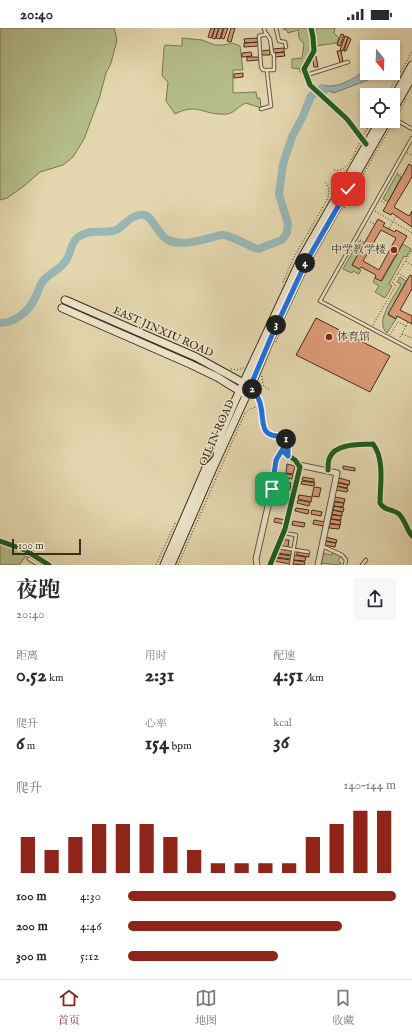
<!DOCTYPE html>
<html lang="zh">
<meta charset="utf-8">
<style>
:root{--surface:#fff;--page:#f7f7f7;--text:#2b2b33;--muted:#7c7c81;--line:#e1e1e2;--accent:#8f2418}
body{margin:0;font-family:"IM FELL English","Noto Serif SC",serif;background:var(--page);color:var(--text);height:100vh;display:flex;flex-direction:column;font-size:15px;white-space:nowrap}
*{box-sizing:border-box;margin:0}
p{font-size:13px;color:var(--muted)}
.icon{flex:none;width:22px;height:22px;fill:none;stroke:currentColor;stroke-width:2;stroke-linecap:round;stroke-linejoin:round}
.map{position:relative;height:537px;overflow:hidden}
.sheet{display:flex;flex-direction:column;background:var(--surface);flex:1}
.sheet>*{flex:none}
.needle{width:26px;rotate:161deg}
.buttons{position:absolute;left:360px;top:12px;display:grid;gap:8px}
.buttons a{display:grid;place-items:center;width:40px;height:40px;border-radius:0px;background:var(--surface);box-shadow:0 2px 6px #0003;font-size:20px}
.scale{position:absolute;left:12px;bottom:10px;width:69px;box-sizing:border-box;padding-left:4px;border:2px solid #3c2e1f;border-top:0;font-size:11px;line-height:14px;white-space:nowrap;color:#3c2e1f;-webkit-text-stroke:3px #ede5cb;paint-order:stroke}
.pin{position:absolute;display:grid;place-items:center;width:34px;height:34px;color:#fff;margin:-17px;border-radius:8px;box-shadow:0 2px 6px #0006}
.km{position:absolute;width:20px;height:20px;margin:-10px;border-radius:50%;background:#222;color:#fff;font-size:11px;line-height:20px;text-align:center}
.round{display:grid;place-items:center;flex:none;width:42px;height:42px;border-radius:0px;background:var(--page)}
.overview{display:flex;align-items:center;justify-content:space-between;height:68px;padding:0 16px}
h1{font-size:22px;font-weight:700;line-height:30px}
.figures{display:grid;grid-template-columns:repeat(3,1fr);gap:6px;height:68px;padding:4px 16px}
.figures div{display:grid;align-content:center}
.figures b{font-size:20px;font-weight:700}
.figures small{font-size:11px;font-weight:400}
.figures p{font-size:11px}
.chart{height:112px;padding:8px 16px}
.chart p{display:flex;justify-content:space-between}
.chart svg{width:100%;height:72px;margin-top:4px;stroke:var(--accent);stroke-width:6}
ul{padding:0 16px;list-style:none;font-size:13px}
li{display:grid;grid-template-columns:64px 48px 1fr;align-items:center;height:30px}
li i{height:10px;border-radius:5px;background:var(--accent)}
.status{display:flex;justify-content:space-between;align-items:center;height:28px;padding:0 20px;background:var(--surface);direction:ltr}
.status svg{height:11px;fill:currentColor}
.menu{display:flex;justify-content:space-around;align-items:center;height:56px;border-top:1px solid var(--line);background:var(--surface);font-size:11px;color:var(--muted)}
.menu a{display:grid;justify-items:center;gap:2px}
.menu .on{color:var(--accent)}
.map>svg:first-child{display:block}
.green{fill:#b5be8a;stroke:#787654}
.water{fill:#99b7b5;stroke:#748079}
.lines{fill:none;stroke-linecap:round;stroke-linejoin:round}
.river{stroke:#99b7b5;stroke-width:8}
.building{fill:#db9a77;stroke:#3c2e1f;fill-rule:evenodd}
.lane-casing{stroke:#665843;stroke-width:4.5}
.street-casing{stroke:#665843;stroke-width:7}
.secondary-casing{stroke:#3c2e1f;stroke-width:9}
.path{stroke:#3c2e1f;stroke-width:1;stroke-dasharray:1 2;stroke-linecap:butt}
.lane{stroke:#ede5cb;stroke-width:2.5}
.street{stroke:#ede5cb;stroke-width:5}
.secondary{stroke:#ede5cb;stroke-width:7}
.cycleway-casing{stroke:#ede5cb;stroke-width:8}
.cycleway{stroke:#1b5e20;stroke-width:5}
.route-casing{stroke:#fff;stroke-width:8}
.route{stroke:#1a73e8;stroke-width:5}
.poi-dot{fill:#8f2418;stroke:#ede5cb;stroke-width:1.5}
.labels{text-anchor:middle;dominant-baseline:central;stroke-width:3;stroke-linejoin:round;paint-order:stroke}
.poi-label{font-size:11px;fill:#3c2e1f;stroke:#ede5cb;text-anchor:end}
.street-label{font-size:11px;fill:#3c2e1f;stroke:#ede5cb}
</style>
<div class="status"><b>20:40</b><svg viewBox="0 0 49 12"><path d="M0 12V9h3v3zM5 12V6h3v6zM10 12V3h3v9zM15 12V0h3v12zM26 1h20v11H26zM47 4h2v5h-2z"/></svg></div>
<div class="map">
<svg width="412" height="537" viewBox="0 0 412 537">
<rect width="100%" height="100%" fill="#e4d7af"/>
<filter id="stains"><feTurbulence type="fractalNoise" baseFrequency=".005" numOctaves="4"/><feColorMatrix values="0 0 0 0 .2 0 0 0 0 .09 0 0 0 0 .02 0 0 0 .5 -.17"/></filter>
<radialGradient id="worn" r=".72"><stop offset=".6" stop-color="#630" stop-opacity="0"/><stop offset="1" stop-color="#630" stop-opacity=".3"/></radialGradient>
<path class="green" d="M0,0H114L117,12L111,35L106,45L99,71L84,111L73,129L63,137L40,144L24,158L7,170L0,172Z
M283,0H309L314,21L304,44H300V41L292,40V31L302,30L304,16L299,10L298,2L288,5L286,1L284,2Z
M318,0H335L334,5L339,10L337,15L315,18L313,3Z
M182,10L202,12L215,17H223L232,15L240,18L243,42H233V65L256,64L257,70H260L261,80L246,75C238,78 235,85 227,86C204,88 198,74 175,86L166,73L168,54L162,48L164,20L165,17L182,18Z
M397,146L401,149L388,174L383,171Z
M359,213L364,216L352,237L361,242L359,246L353,243L352,245L343,241Z
M403,216L411,221L406,229L404,228L389,256L392,258L385,270L375,264L379,258L373,254L375,250L382,253Z
M400,249L406,253L388,287L396,291L387,305C374,294 394,269 401,256L397,254Z
M275,452L283,453L282,466H277L276,469L278,470L277,477L270,476Z
M0,516L28,527L36,532L27,528L25,529L19,537H0Z
M333,523L341,528L338,533L341,535L340,537L320,535L322,525L332,527Z"/>
<path class="water" d="M367,39V45H378L368,52L334,65L329,63L321,64L317,60L321,57C325,57 327,58 330,58C342,58 360,48 367,39Z"/>
<g class="lines">
<path class="river" d="M0,295C15,295 29,283 35,270C38,264 39,258 43,253C50,244 61,242 67,231C71,224 71,215 77,210C92,198 106,208 118,201C125,196 134,185 144,187C153,188 158,208 168,212C181,218 198,213 210,210C214,209 218,207 222,207C232,207 248,218 258,221L282,212L287,205L288,196L279,166L283,136L292,109L302,90L311,68L321,61L325,62"/>
</g>
<path class="building" d="M211,0H215L211,10L208,9Z
M215,0H219L215,11L212,10Z
M219,0H223L220,11L216,10Z
M224,0H228L224,11L221,10Z
M231,0H235L231,14L227,13Z
M341,6L344,7L340,18L337,17Z
M345,8L348,9L343,23L340,22Z
M348,9L351,11L346,23H344Z
M257,10L258,14L245,15L244,11Z
M259,14V18L244,19V15Z
M284,20V24L274,25L273,21Z
M270,22V27H262L261,23Z
M337,23H341L343,34H340Z
M251,24L252,28L242,29V25Z
M284,24L285,28L275,29V25Z
M312,28H316L318,39H314Z
M247,29H259V32L247,33Z
M243,45V49L234,50V46Z
M409,136L412,138V149L394,179L409,188L412,183V199L392,185L391,187L383,183Z
M378,191L385,195L383,198L395,204L396,202L407,208L381,253L375,250L376,247L361,239L359,241L352,237ZM381,202L396,210L379,242L363,233Z
M410,247L412,248V261L400,282L412,288V296L397,288L396,291L388,286Z
M316,290L390,328L370,364L296,327Z
M287,436L295,438L293,446L286,445Z
M343,438L355,440V443L343,441Z
M283,445L293,447L292,451L282,449Z
M303,449L314,451V454L302,452Z
M339,450L350,453L349,457L338,454Z
M302,453L315,455L314,458L301,456Z
M283,454L291,455L290,462L282,461Z
M338,455L348,457L347,460L337,458Z
M336,458L348,461L347,464L336,462Z
M314,459L321,460L319,469L312,468Z
M277,466L289,469V472L277,469Z
M299,467L312,469L311,474L298,471Z
M335,469L345,471L344,475L334,473Z
M279,471L289,473L288,476L278,474Z
M298,472L310,474L309,478L297,475Z
M334,474L344,475L343,479L334,478Z
M334,478L344,480L343,484L333,482Z
M296,480L309,482L308,486L295,483Z
M312,482L322,484L321,488L311,486Z
M333,482L342,484V488L332,486Z
M332,487L341,488V492L331,491Z
M275,490L285,492L284,496L274,494Z
M331,491L341,493L340,497L330,495Z
M314,492L325,494L324,498L313,496Z
M293,493L305,495L304,499L292,497Z
M330,496L340,497L339,501L329,500Z
M326,509L337,512L336,515L325,513Z
M282,512H289L288,519L282,518Z
M325,513L336,515L335,519L324,517Z
M279,521L292,523L291,527L278,525Z
M297,524L309,525V529L297,527Z
M277,526L291,528V531L276,529Z
M293,527L306,529L305,533L293,532Z
M275,530L291,532L290,536L275,533Z
M293,532L305,534L304,537L292,536Z"/>
<g class="lines">
<defs>
<path id="lane" d="M276,0L279,13L285,14L286,19
M267,42H263L261,39L259,8L267,6
M307,47L348,34
M261,81L271,78L267,44V42H274V27L272,25L270,11L265,4L264,0
M393,90L412,101
M412,110L320,273L412,322
M284,505L296,507L291,537
M322,518L342,527L346,532L345,537
M278,519L308,524
M29,531L39,537
M362,537L366,532"/>
<path id="street" d="M311,0L313,9L314,23L304,41L310,57L347,91L366,116
M250,359C255,365 259,370 261,378C265,395 259,409 282,408C289,414 287,420 289,428L295,432L300,439L285,501L270,537
M299,437L337,445L318,537
M328,442C328,438 328,432 330,429C336,415 361,417 373,416C385,431 380,458 380,475C384,483 393,481 399,486C405,492 407,502 412,508
M0,513L25,522L49,537
M257,537L256,531L273,456L276,432L282,422H284L288,428"/>
<path id="secondary" d="M393,71L412,37
M393,82L412,49
M65,272L196,329L247,357
M62,280L190,336L217,349L243,365
M164,537L235,373L301,231L380,93
M171,537L213,440L256,346L272,307L306,234L387,93"/>
</defs>
<use href="#lane" class="lane-casing"/>
<use href="#street" class="street-casing"/>
<use href="#secondary" class="secondary-casing"/>
<path class="path" d="M387,67L412,24
M397,88L407,70
M364,106L372,93
M407,125L412,127
M334,142C348,145 354,125 360,114
M397,145L402,147
M381,173L386,176
M344,180L393,95
M375,183L412,205
M370,194L375,196
M389,200L396,188
M360,212L364,214
M406,233L412,237
M311,238L315,232
M398,245L408,251
M283,254L294,229L328,170L329,160L325,154
M373,297L396,257L392,255L412,222
M406,298L408,294
M402,306L412,310
M390,307L398,294L406,298L399,311
M276,314L280,304
M231,341L239,342L245,339
M262,348L263,357L270,362
M156,537L176,493
M178,537L245,385L250,381L256,379"/>
<use href="#lane" class="lane"/>
<use href="#street" class="street"/>
<use href="#secondary" class="secondary"/>
<defs>
<path id="cycleway" d="M311,0L313,9L314,23L304,41L310,57L347,91L366,116
M250,359C255,365 259,370 261,378C265,395 259,409 282,408C289,414 287,420 289,428L295,432L300,439L285,501L270,537
M328,442C328,438 328,432 330,429C336,415 361,417 373,416C385,431 380,458 380,475C384,483 393,481 399,486C405,492 407,502 412,508
M0,513L25,522L49,537"/>
</defs>
<use href="#cycleway" class="cycleway-casing"/>
<use href="#cycleway" class="cycleway"/>
</g>
<g class="lines">
<defs>
<path id="route" d="M272,461L276,432L282,422L288,428V415L282,408C256,410 266,389 259,372C257,367 253,363 250,359L272,307L306,234L348,161"/>
</defs>
<use href="#route" class="route-casing"/>
<use href="#route" class="route"/>
</g>
<g class="poi-dot">
<circle cx="394" cy="222" r="4"/>
<circle cx="329" cy="309" r="4"/>
</g>
<g class="labels">
<g class="poi-label">
<text x="386" y="222">中学教学楼</text>
<text x="337" y="309" text-anchor="start">体育馆</text>
</g>
<g class="street-label">
<text transform="translate(163 304) rotate(24)">EAST JINXIU ROAD</text>
<text transform="translate(217 405) rotate(-66)">QILIN ROAD</text>
</g>
</g>
<rect width="100%" height="100%" filter="url(#stains)"/>
<rect width="100%" height="100%" fill="url(#worn)"/>
</svg>
<div class="buttons">
<a><svg class="needle" viewBox="-14 -14 28 28"><path d="M0-13l5 13h-10z" fill="#e53935"/><path d="M0 13l5-13h-10z" fill="#7c7c81"/></svg></a>
<a><svg class="icon" aria-label="locate" viewBox="0 0 24 24"><circle cx="12" cy="12" r="6"/><path d="M12 2v4M12 18v4M2 12h4M18 12h4"/></svg></a>
</div>
<div class="scale">100 m</div>
<div class="pin" style="left:272px;top:461px;background:#1e9e55"><svg class="icon" aria-label="arrive" viewBox="0 0 24 24"><path d="M6 21V4h12l-3 4 3 4H6"/></svg></div>
<div class="pin" style="left:348px;top:161px;background:#d93025"><svg class="icon" aria-label="check" viewBox="0 0 24 24"><path d="M5 12l5 5 9-10"/></svg></div>
<b class="km" style="left:286px;top:411px">1</b>
<b class="km" style="left:252px;top:361px">2</b>
<b class="km" style="left:276px;top:297px">3</b>
<b class="km" style="left:305px;top:235px">4</b>
</div>
<section class="sheet">
<div class="overview"><div><h1>夜跑</h1><p>20:40</p></div><a class="round"><svg class="icon" aria-label="share" viewBox="0 0 24 24"><path d="M12 15V3M7 8l5-5 5 5M5 13v7h14v-7"/></svg></a></div>
<div class="figures">
<div><p>距离</p><b>0.52<small> km</small></b></div>
<div><p>用时</p><b>2:31</b></div>
<div><p>配速</p><b>4:51<small> /km</small></b></div>
</div>
<div class="figures">
<div><p>爬升</p><b>6<small> m</small></b></div>
<div><p>心率</p><b>154<small> bpm</small></b></div>
<div><p>kcal</p><b>36</b></div>
</div>
<div class="chart"><p><span>爬升</span>140–144 m</p>
<svg viewBox="0 0 160 44" preserveAspectRatio="none"><path d="M5 44V22M15 44V30M25 44V22M35 44V14M45 44V14M55 44V14M65 44V22M75 44V30M85 44V38M95 44V38M105 44V38M115 44V38M125 44V22M135 44V14M145 44V6M155 44V6"/></svg>
</div>
<ul>
<li><b>100 m</b>4:30<i style="width:100%"></i></li>
<li><b>200 m</b>4:46<i style="width:80%"></i></li>
<li><b>300 m</b>5:12<i style="width:56%"></i></li>
</ul>
</section>
<nav class="menu">
<a class="on"><svg class="icon" aria-label="home" viewBox="0 0 24 24"><path d="M3 11l9-7 9 7M6 9v11h12V9"/></svg>首页</a>
<a><svg class="icon" aria-label="map" viewBox="0 0 24 24"><path d="M3 6l6-2 6 2 6-2v14l-6 2-6-2-6 2zM9 4v14M15 6v14"/></svg>地图</a>
<a><svg class="icon" aria-label="saved" viewBox="0 0 24 24"><path d="M7 4h10v16l-5-4-5 4z"/></svg>收藏</a>
</nav>
